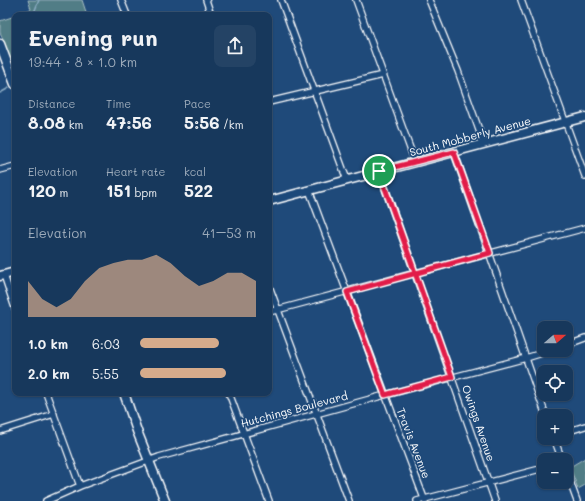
<!DOCTYPE html>
<meta charset="utf-8">
<style>
:root{--surface:#17385c;--page:#244365;--text:#f1f3f6;--muted:#9eacbb;--line:#365272;--accent:#d6ab8b}
body{margin:0;font-family:Mali,sans-serif;background:var(--page);color:var(--text);height:100vh;display:flex;flex-direction:column;font-size:15px;white-space:nowrap}
*{box-sizing:border-box;margin:0}
p{font-size:13px;color:var(--muted)}
.icon{flex:none;width:22px;height:22px;fill:none;stroke:currentColor;stroke-width:2;stroke-linecap:round;stroke-linejoin:round}
.map{position:relative;flex:1;overflow:hidden}
.details{position:absolute;left:12px;top:12px;width:260px;height:384px;display:flex;flex-direction:column;background:var(--surface);border-radius:8px;box-shadow:0 1px 3px #0004,0 0 0 1px var(--line)}
.details>*{flex:none}
.needle{width:26px;rotate:70deg}
.fabs{position:absolute;left:537px;top:321px;display:grid;gap:8px}
.fabs a{display:grid;place-items:center;width:36px;height:36px;border-radius:8px;background:var(--surface);box-shadow:0 1px 3px #0004,0 0 0 1px var(--line);font-size:20px}
.pin{position:absolute;display:grid;place-items:center;width:34px;height:34px;color:#fff;margin:-17px;border:2px solid #fff;border-radius:50%;box-shadow:0 1px 4px #0007}
.round{display:grid;place-items:center;flex:none;width:42px;height:42px;border-radius:8px;background:var(--page)}
.summary{display:flex;align-items:center;justify-content:space-between;height:68px;padding:0 16px}
h1{font-size:22px;font-weight:800;line-height:30px}
.figures{display:grid;grid-template-columns:repeat(3,1fr);gap:6px;height:68px;padding:4px 16px}
.figures div{display:grid;align-content:center}
.figures b{font-size:17px;font-weight:800}
.figures small{font-size:11px;font-weight:400}
.figures p{font-size:11px}
.chart{height:112px;padding:8px 16px}
.chart p{display:flex;justify-content:space-between}
.chart svg{width:100%;height:72px;margin-top:4px;fill:var(--accent);opacity:.7}
ul{padding:0 16px;list-style:none;font-size:13px}
li{display:grid;grid-template-columns:64px 48px 1fr;align-items:center;height:30px}
li i{height:10px;border-radius:5px;background:var(--accent)}
.map>svg:first-child{display:block}
.green{fill:#517d86;stroke:#a8bec2}
.lines{fill:none;stroke-linecap:round;stroke-linejoin:round}
.stream{stroke:#8dadc5;stroke-width:1.5}
.street-casing{stroke:#fff;stroke-width:8}
.secondary-casing{stroke:#fff;stroke-width:11}
.street{stroke:#1f4a7a;stroke-width:5.5}
.secondary{stroke:#1f4a7a;stroke-width:8}
.route-casing{stroke:#fff;stroke-width:8}
.route{stroke:#e11d48;stroke-width:5}
.labels{text-anchor:middle;dominant-baseline:central;stroke-width:3.5;stroke-linejoin:round;paint-order:stroke}
.street-label{font-size:11px;fill:#fff;stroke:#1f4a7a}
</style>
<div class="map">
<svg width="585" height="501" viewBox="0 0 585 501">
<rect width="100%" height="100%" fill="#1f4a7a"/>
<filter id="ink" filterUnits="userSpaceOnUse"><feTurbulence type="fractalNoise" baseFrequency=".025" numOctaves="2"/><feDisplacementMap in="SourceGraphic" scale="8" xChannelSelector="R" yChannelSelector="G"/><feConvolveMatrix kernelMatrix="1 2 1 2 8 2 1 2 1" color-interpolation-filters="sRGB"/></filter>
<g filter="url(#ink)">
<path class="green" d="M28,0H82L87,15H16L31,9Z
M15,16V72L0,32V21Z
M585,458V485L578,489L570,467Z"/>
<g class="lines">
<path class="stream" d="M33,15L39,0
M0,93L9,88"/>
<defs>
<path id="street" d="M121,0L127,15
M206,0L211,15
M281,0L347,180
M356,0L415,162
M429,0L458,71L484,144
M521,0L585,176
M269,102L383,75
M454,152L546,416
M0,170L15,166
M379,171L495,501
M309,190L425,501
M4,275L15,308
M269,286L349,501
M269,312L585,228
M566,345L585,338
M46,393L80,486
M229,393L269,501
M0,431L54,414
M566,432L585,426
M554,438L562,460
M566,471L577,501
M46,501L80,486L159,457L385,395L526,358L552,350
M417,501L544,468"/>
<path id="secondary" d="M0,44L15,84
M269,201L585,117
M0,276L15,272
M124,393L137,431L165,501"/>
</defs>
<use href="#street" class="street-casing"/>
<use href="#secondary" class="secondary-casing"/>
<use href="#street" class="street"/>
<use href="#secondary" class="secondary"/>
</g>
</g>
<g class="lines" filter="url(#ink)">
<defs>
<path id="route" d="M379,171L452,377L385,395L347,292L490,253L454,152L379,171"/>
</defs>
<use href="#route" class="route-casing"/>
<use href="#route" class="route"/>
</g>
<g class="labels">
<g class="street-label">
<text transform="translate(470 136) rotate(-15)">South Mobberly Avenue</text>
<text transform="translate(294 409) rotate(-15)">Hutchings Boulevard</text>
<text transform="translate(479 423) rotate(71)">Owings Avenue</text>
<text transform="translate(414 443) rotate(69)">Travis Avenue</text>
</g>
</g>
</svg>
<div class="fabs">
<a><svg class="needle" viewBox="-14 -14 28 28"><path d="M0-13l5 13h-10z" fill="#e53935"/><path d="M0 13l5-13h-10z" fill="#9eacbb"/></svg></a>
<a><svg class="icon" aria-label="locate" viewBox="0 0 24 24"><circle cx="12" cy="12" r="6"/><path d="M12 2v4M12 18v4M2 12h4M18 12h4"/></svg></a>
<a>+</a>
<a>−</a>
</div>
<div class="pin" style="left:379px;top:171px;background:#1e9e55"><svg class="icon" aria-label="arrive" viewBox="0 0 24 24"><path d="M6 21V4h12l-3 4 3 4H6"/></svg></div>
<section class="details">
<div class="summary"><div><h1>Evening run</h1><p>19:44 · 8 × 1.0 km</p></div><a class="round"><svg class="icon" aria-label="share" viewBox="0 0 24 24"><path d="M12 15V3M7 8l5-5 5 5M5 13v7h14v-7"/></svg></a></div>
<div class="figures">
<div><p>Distance</p><b>8.08<small> km</small></b></div>
<div><p>Time</p><b>47:56</b></div>
<div><p>Pace</p><b>5:56<small> /km</small></b></div>
</div>
<div class="figures">
<div><p>Elevation</p><b>120<small> m</small></b></div>
<div><p>Heart rate</p><b>151<small> bpm</small></b></div>
<div><p>kcal</p><b>522</b></div>
</div>
<div class="chart"><p><span>Elevation</span>41–53 m</p>
<svg viewBox="0 0 160 44" preserveAspectRatio="none"><path d="M0 44V22L10 33L20 38L30 33L40 22L50 14L60 11L70 9L80 9L90 6L100 11L110 19L120 25L130 22L140 17L150 17L160 22V44z"/></svg>
</div>
<ul>
<li><b>1.0 km</b>6:03<i style="width:68%"></i></li>
<li><b>2.0 km</b>5:55<i style="width:74%"></i></li>
</ul>
</section>
</div>
